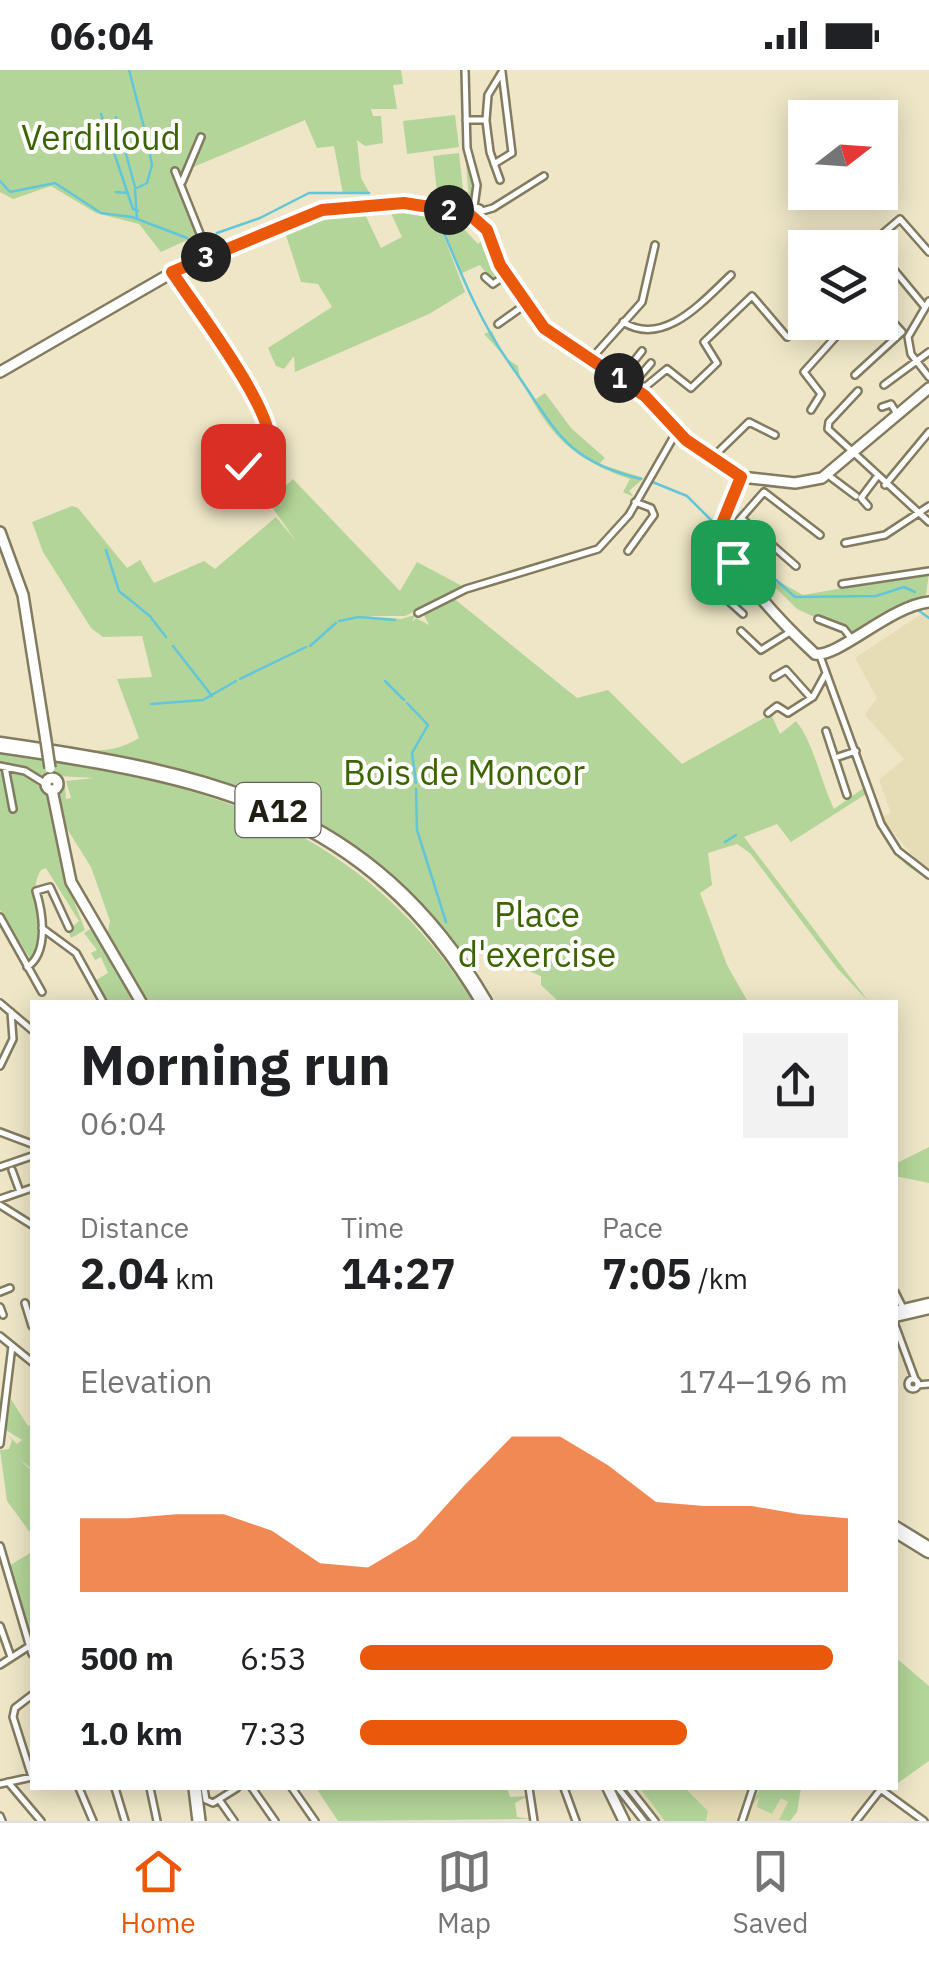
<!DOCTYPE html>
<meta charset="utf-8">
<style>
:root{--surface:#fff;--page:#f2f2f2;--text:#202124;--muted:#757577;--line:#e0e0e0;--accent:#ea580c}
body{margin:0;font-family:"IBM Plex Sans",sans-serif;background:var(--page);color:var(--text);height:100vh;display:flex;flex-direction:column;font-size:38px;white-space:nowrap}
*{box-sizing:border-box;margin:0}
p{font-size:32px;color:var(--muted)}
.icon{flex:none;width:55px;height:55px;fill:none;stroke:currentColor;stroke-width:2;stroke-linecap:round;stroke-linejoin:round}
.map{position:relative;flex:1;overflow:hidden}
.drawer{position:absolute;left:30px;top:930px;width:868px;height:790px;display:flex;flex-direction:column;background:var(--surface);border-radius:0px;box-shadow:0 5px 25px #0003}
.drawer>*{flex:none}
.needle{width:65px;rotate:73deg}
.tools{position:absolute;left:788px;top:30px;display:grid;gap:20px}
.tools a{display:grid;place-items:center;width:110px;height:110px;border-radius:0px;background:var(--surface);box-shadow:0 5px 25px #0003;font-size:50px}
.pin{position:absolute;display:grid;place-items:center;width:85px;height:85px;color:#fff;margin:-42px;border-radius:20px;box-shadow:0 5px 15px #0006}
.km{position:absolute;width:50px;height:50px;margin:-25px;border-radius:50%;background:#222;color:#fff;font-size:28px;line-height:50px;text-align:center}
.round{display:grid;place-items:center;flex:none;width:105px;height:105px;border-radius:0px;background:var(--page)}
.overview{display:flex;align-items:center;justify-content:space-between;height:170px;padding:0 50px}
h1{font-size:55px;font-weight:700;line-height:75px}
.stats{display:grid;grid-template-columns:repeat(3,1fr);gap:15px;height:170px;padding:10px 50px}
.stats div{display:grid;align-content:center}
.stats b{font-size:42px;font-weight:700}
.stats small{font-size:28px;font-weight:400}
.stats p{font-size:28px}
.chart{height:280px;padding:20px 50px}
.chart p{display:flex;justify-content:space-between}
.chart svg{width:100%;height:180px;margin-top:10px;fill:var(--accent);opacity:.7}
ul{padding:0 50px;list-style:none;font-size:32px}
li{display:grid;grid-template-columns:160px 120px 1fr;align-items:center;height:75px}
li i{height:25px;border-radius:12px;background:var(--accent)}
.status{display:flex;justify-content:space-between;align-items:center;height:70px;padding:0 50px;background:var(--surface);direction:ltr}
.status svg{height:28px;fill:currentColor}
.tabs{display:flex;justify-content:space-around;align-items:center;height:140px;border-top:2px solid var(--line);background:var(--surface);font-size:28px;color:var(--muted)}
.tabs a{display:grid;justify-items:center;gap:5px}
.tabs .active{color:var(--accent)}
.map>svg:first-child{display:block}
.built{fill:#e6dcb6}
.green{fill:#b3d599}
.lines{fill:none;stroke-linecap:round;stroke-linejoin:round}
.stream{stroke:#63c6d8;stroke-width:2.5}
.street-casing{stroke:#827b5f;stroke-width:10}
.secondary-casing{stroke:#827b5f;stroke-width:14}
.primary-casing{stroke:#827b5f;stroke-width:16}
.highway-casing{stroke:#827b5f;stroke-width:19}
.street{stroke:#fff;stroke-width:5}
.secondary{stroke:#fff;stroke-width:9}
.primary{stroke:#fff;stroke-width:11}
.highway{stroke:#fff;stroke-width:14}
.secondary-bridge-casing{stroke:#827b5f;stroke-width:14;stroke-linecap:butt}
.secondary-bridge{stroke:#fff;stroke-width:9}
.route-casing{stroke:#fff;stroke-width:20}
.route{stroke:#ea580c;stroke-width:12}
.labels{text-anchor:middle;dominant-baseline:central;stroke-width:8;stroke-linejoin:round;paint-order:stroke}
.shield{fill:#fff;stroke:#64625a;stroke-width:2.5}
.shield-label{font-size:32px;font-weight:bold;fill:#211e13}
.park-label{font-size:35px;fill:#3c6502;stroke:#fff}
</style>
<div class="status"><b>06:04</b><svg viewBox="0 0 49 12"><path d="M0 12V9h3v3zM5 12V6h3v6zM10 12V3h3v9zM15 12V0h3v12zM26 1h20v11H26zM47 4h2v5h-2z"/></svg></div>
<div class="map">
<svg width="929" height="1751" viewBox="0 0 929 1751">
<rect width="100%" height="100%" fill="#eee6c7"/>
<path class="built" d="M929,539V798L919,793L881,748L891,743L879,710L904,689L865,645L877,628L855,588Z
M633,1718H786L790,1733L781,1751H659Z"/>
<path class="green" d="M0,0H401L403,14L393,15L397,39H371L373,46H381L383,73L365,76L357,70L361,108L369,122L343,124L334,76L317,78L305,50L191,98L184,114L196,166L161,182L139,154L96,143L51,116L13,129L0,122Z
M455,45L459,77L407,84L403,51Z
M459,83L464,129H469L465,83L474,116L471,134L464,140L420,132L419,127L438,131L433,86Z
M400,135L434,140L465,222L429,244L295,302L294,286L284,299L276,296L268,278L332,237L318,214L301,212L286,165L177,206L176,202L301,148L362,138L381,178L402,167L390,141H373V137Z
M437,140L461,147V156L478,174L486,166L492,200L498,198L502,205L493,212L480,195L460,204Z
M492,261L504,287L518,296L520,308L546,349L536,329L545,323L571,358L605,388L599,394L644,408L629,421L634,427L623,422L630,409C530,375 545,325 484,264Z
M293,409L400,521L417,492L464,517L405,546H365L401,549L415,545L412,552L416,548L429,555L423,543L452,527L577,628L608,620L682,694L771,644L780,664L796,651C814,673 820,710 834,739L865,717L890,772L929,807C896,799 878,756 866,724L791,772L777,754L744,767L869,932L837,898L750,783L737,774L708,783L712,815L700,823L727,895L748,932H559L541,915V906L465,875L459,883C387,795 316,740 204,708C152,694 98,688 49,668L21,509L29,525L53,669C83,682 110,686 139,668L117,609L152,607L142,566L103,567L91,558L43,482L32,452L72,436L78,438L127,498L140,490L154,513L204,491L215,499L276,447L296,471L272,437L278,433L282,436L275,426Z
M929,503L926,525L894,538L851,564L797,539L774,516L778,511L803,525Z
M0,683C204,713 353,748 474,932H144L107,867L110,851L91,797L64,754L59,725L65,714L66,729L71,728L66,711L94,708L57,706L47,697L44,710L0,694Z
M0,699L24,703L49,725L64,805L85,860L71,868L68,861L79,851L46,798L41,800C26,823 47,859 31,890L0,840Z
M90,859L95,862L136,932H106L96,910L108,903L101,887L95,890L91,883L97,880L84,863Z
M929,1077V1113L895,1106V1094Z
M11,1329L28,1356L32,1354V1399L19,1389L32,1401V1465L7,1431L0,1380L9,1379L12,1370L6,1363L17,1374L22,1370L6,1360Z
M32,1482V1570L30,1572L7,1497Z
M895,1587L929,1616V1691L895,1715Z
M316,1718H507L510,1727L528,1726L515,1733L517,1747L531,1749L338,1751Z
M640,1718H685L708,1741L706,1751H665Z
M760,1718H801L797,1742L790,1751L779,1750L788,1732L781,1728L772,1744L757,1737L759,1727L752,1735Z"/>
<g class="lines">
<path class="stream" d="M129,0L146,65
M101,44L133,139L138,141
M116,47L135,117
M0,111L10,122L55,113L101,143L132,147L187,168
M116,122L128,123
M437,146C459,199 479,251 512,297C556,358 561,389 641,409
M137,149L135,119L147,113L152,95L147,70
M217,163L260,148L309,123H369
M650,411L687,426L716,455
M728,467L795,527L876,526L904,517L915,522
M106,480L119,521L151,547
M918,540L929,548
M152,549L166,567
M339,551L359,547L395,550
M173,576L212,626
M310,576L336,553
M240,609L306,577
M385,611L404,630
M407,633L428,655L412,683L416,713
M151,634L203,630L236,611
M416,719L417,760L446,852
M725,772L736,765"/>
<defs>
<path id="street" d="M465,0L467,78L477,115L474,137
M466,50H486L488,25L502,2
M486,51L490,82L500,110
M494,94L512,83L502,2
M175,101L209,186
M182,112L201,67
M479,142L493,138L544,106
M875,178L874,171L900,149L929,182
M880,183L924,236
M172,202C192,232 276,343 269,374L239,399
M485,207L493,214L506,205
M929,231L908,267L911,284L929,307
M880,238L902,262
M623,252C664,278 704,230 731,205
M498,254L526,234
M591,289L642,232L655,175
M855,305L902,262
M620,309L642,281
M884,315L929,282
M631,316L651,293
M858,321L829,352L828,359L929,452
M639,322L667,299L691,318L717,293L704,272L752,226L787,267
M882,337L891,334L897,344
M811,340L821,324L804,302L849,252
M712,388L749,352L775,365
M828,405L856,426
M885,415L929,362
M868,436L861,428L876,408
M741,448L796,496
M721,452L735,455L764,422L820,465
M845,473L885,465L929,436
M628,481L654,445L651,438L635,432
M733,491L714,483L700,505L743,544
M842,514L929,501
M418,543L466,519L598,479L629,445L677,361
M818,549L844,559L851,568
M741,561L761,580L790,562
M820,586L881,754L898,781L929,805
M774,607L786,600L811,628
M768,643L777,636L788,643L813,627L825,605
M826,661L847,725
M835,688L856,681
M0,696L25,701L46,714
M5,697L13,739
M0,847L42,922
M42,858L76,883L103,932
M27,897C49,883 43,843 36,821L50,817L69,858
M0,933L32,960
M0,996L13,969L11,942
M0,1062L32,1074
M0,1097L32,1086
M12,1100L20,1122
M0,1129L32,1118
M0,1135L32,1155
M0,1222L10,1218
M895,1222L902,1236
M25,1233L32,1256
M0,1237L3,1245
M895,1255L915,1309
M0,1266L32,1292
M908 1314a5 5 0 1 1 10 0a5 5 0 1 1-10 0Z
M918,1315L929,1314
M0,1374L12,1276
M0,1476L32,1584
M0,1556L11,1587
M0,1595L31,1575
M8,1712L41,1751
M0,1714L32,1707L13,1647L15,1638L32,1625
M79,1718L93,1751
M115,1718L125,1751
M150,1718L157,1751
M204,1718L206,1730L213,1733L237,1718
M252,1718L275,1751
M292,1718L315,1751
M529,1718L534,1751
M564,1718L576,1751
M618,1718L644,1751
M629,1718L655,1751
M879,1718L924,1751
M220,1731L234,1751
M0,1746L2,1751
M742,1751L753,1718
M856,1751L881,1719"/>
<path id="secondary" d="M477,147L479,140L470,138L469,145L487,160L503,200L544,258L645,326L684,368L741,407
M0,302L175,201L314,142L404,133L468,143
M741,407C739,425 720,439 721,458C723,494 789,560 815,584C838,588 890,536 929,532
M741,407L795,413L822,408L929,318
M0,462L23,525L46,671
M46 714a6 6 0 1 1 12 0a6 6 0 1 1-12 0Z
M52,720L71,812L141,932
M608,1718L624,1751"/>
<path id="primary" d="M195,1718L199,1751"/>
<path id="highway" d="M0,675C208,705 369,737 484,932
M895,1244L929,1236
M895,1459L929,1480"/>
</defs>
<use href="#street" class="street-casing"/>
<use href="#secondary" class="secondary-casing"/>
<use href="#primary" class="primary-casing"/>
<use href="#highway" class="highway-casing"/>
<use href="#street" class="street"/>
<use href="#secondary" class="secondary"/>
<use href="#primary" class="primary"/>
<use href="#highway" class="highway"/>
<defs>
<path id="secondary-bridge" d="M46,671L50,698"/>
</defs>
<use href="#secondary-bridge" class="secondary-bridge-casing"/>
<use href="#secondary-bridge" class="secondary-bridge"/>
</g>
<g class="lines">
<defs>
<path id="route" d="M243,396L269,374C276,343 192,232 172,202L322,140L404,133L468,143L487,160L500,195L544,258L645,326L686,370L741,407L721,456L733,492"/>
</defs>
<use href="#route" class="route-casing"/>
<use href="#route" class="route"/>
</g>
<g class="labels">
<rect class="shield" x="235.5" y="713" width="85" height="54" rx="8"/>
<g class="shield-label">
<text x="278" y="740">A12</text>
</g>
<g class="park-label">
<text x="101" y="67">Verdilloud</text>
<text x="464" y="702">Bois de Moncor</text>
<text x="537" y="844">Place<tspan x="537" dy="40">d'exercise</tspan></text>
</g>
</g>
</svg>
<div class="tools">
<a><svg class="needle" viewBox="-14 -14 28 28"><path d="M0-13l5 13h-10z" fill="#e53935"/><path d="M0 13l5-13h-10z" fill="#757577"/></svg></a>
<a><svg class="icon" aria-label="layers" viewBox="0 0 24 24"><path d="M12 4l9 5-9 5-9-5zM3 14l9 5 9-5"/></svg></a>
</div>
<div class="pin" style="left:733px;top:492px;background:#1e9e55"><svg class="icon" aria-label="arrive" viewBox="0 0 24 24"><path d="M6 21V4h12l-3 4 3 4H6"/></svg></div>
<div class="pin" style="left:243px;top:396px;background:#d93025"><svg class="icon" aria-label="check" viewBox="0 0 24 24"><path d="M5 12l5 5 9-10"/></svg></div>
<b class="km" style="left:619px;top:308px">1</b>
<b class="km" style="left:449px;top:140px">2</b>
<b class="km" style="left:206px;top:187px">3</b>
<section class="drawer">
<div class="overview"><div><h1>Morning run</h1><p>06:04</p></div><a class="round"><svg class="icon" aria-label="share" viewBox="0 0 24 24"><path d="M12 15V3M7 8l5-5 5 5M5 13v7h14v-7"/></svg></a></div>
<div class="stats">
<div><p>Distance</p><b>2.04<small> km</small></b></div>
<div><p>Time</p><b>14:27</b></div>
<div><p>Pace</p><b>7:05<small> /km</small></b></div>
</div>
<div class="chart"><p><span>Elevation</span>174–196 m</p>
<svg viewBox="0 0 160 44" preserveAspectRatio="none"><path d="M0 44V26L10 26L20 25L30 25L40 29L50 37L60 38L70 31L80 18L90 6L100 6L110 13L120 22L130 23L140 23L150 25L160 26V44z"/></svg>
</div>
<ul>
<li><b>500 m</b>6:53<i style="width:97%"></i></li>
<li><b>1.0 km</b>7:33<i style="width:67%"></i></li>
</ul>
</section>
</div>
<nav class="tabs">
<a class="active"><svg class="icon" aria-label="home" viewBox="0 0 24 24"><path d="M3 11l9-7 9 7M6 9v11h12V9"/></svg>Home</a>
<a><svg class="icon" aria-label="map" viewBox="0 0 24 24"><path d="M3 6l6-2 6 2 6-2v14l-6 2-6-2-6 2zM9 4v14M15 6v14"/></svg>Map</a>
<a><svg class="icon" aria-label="saved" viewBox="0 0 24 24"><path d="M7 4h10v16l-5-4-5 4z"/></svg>Saved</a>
</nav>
